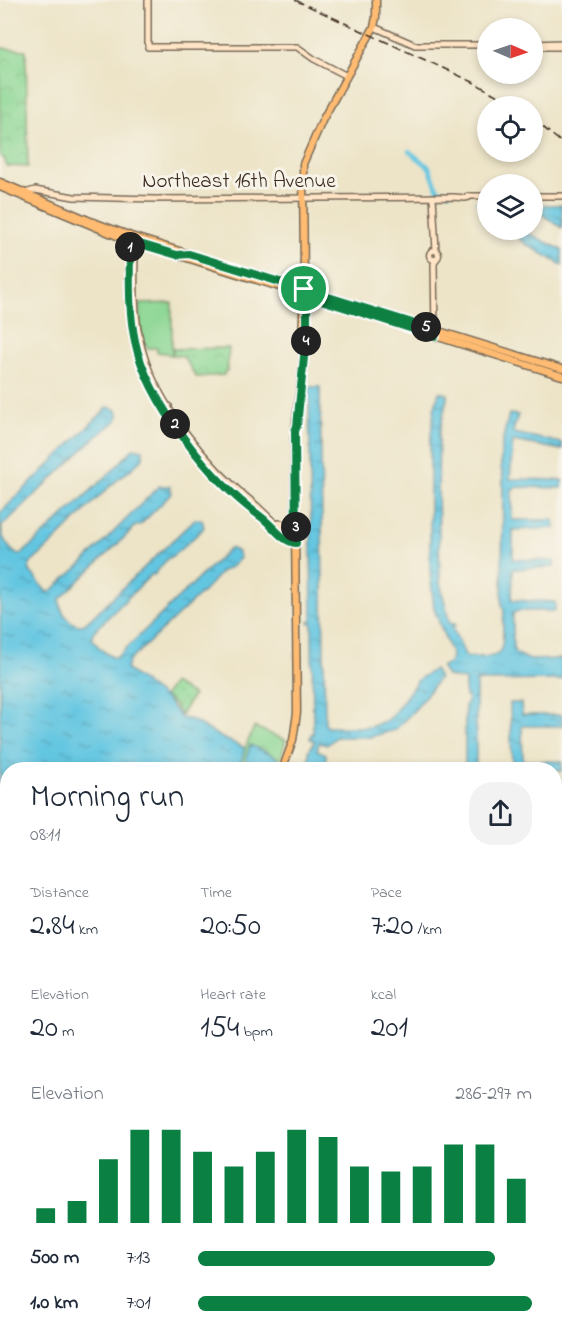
<!DOCTYPE html>
<meta charset="utf-8">
<style>
:root{--surface:#fff;--page:#f2f2f3;--text:#1f2937;--muted:#747a83;--accent:#0b8043}
body{margin:0;font-family:"Indie Flower",sans-serif;background:var(--page);color:var(--text);height:100vh;display:flex;flex-direction:column;font-size:22px;white-space:nowrap}
*{box-sizing:border-box;margin:0}
p{font-size:20px;color:var(--muted)}
.icon{flex:none;width:33px;height:33px;fill:none;stroke:currentColor;stroke-width:2;stroke-linecap:round;stroke-linejoin:round}
.map{position:relative;flex:1;overflow:hidden}
.side{position:absolute;left:0px;top:762px;width:562px;height:578px;display:flex;flex-direction:column;background:var(--surface);border-radius:24px 24px 0 0;box-shadow:0 3px 9px #0003}
.side>*{flex:none}
.needle{width:39px;rotate:92deg}
.controls{position:absolute;left:477px;top:18px;display:grid;gap:12px}
.controls a{display:grid;place-items:center;width:66px;height:66px;border-radius:50%;background:var(--surface);box-shadow:0 3px 9px #0003;font-size:30px}
.pin{position:absolute;display:grid;place-items:center;width:51px;height:51px;color:#fff;margin:-26px;border:3px solid #fff;border-radius:50%;box-shadow:0 2px 6px #0007}
.km{position:absolute;width:30px;height:30px;margin:-15px;border-radius:50%;background:#222;color:#fff;font-size:16px;line-height:30px;text-align:center}
.round{display:grid;place-items:center;flex:none;width:63px;height:63px;border-radius:24px;background:var(--page)}
.head{display:flex;align-items:center;justify-content:space-between;height:102px;padding:0 30px}
h1{font-size:33px;font-weight:600;line-height:45px}
.stats{display:grid;grid-template-columns:repeat(3,1fr);gap:9px;height:102px;padding:6px 30px}
.stats div{display:grid;align-content:center}
.stats b{font-size:30px;font-weight:600}
.stats small{font-size:16px;font-weight:400}
.stats p{font-size:16px}
.chart{height:168px;padding:12px 30px}
.chart p{display:flex;justify-content:space-between}
.chart svg{width:100%;height:108px;margin-top:6px;stroke:var(--accent);stroke-width:6}
ul{padding:0 30px;list-style:none;font-size:20px}
li{display:grid;grid-template-columns:96px 72px 1fr;align-items:center;height:45px}
li i{height:15px;border-radius:8px;background:var(--accent)}
.map>svg:first-child{display:block}
.grass{fill:url(#grass-dots);stroke:#648059;stroke-width:1.5}
.park{fill:url(#park-crowns);stroke:#648059;stroke-width:1.5}
.pitch{fill:#8dd794;stroke:#648059;stroke-width:1.5}
.water{fill:url(#water-ripples);stroke:#4f7880;stroke-width:1.5}
.lines{fill:none;stroke-linecap:round;stroke-linejoin:round}
.river{stroke:#63c6e1;stroke-width:4.5}
.secondary-casing{stroke:#796b59;stroke-width:8}
.primary-casing{stroke:#796b59;stroke-width:9}
.secondary{stroke:#ffe4c6;stroke-width:5}
.primary{stroke:#febb71;stroke-width:6}
.rail{stroke:#3b2a1e;stroke-width:1.5;stroke-dasharray:9 4.5;stroke-linecap:butt}
.route-casing{stroke:#fff;stroke-width:12}
.route{stroke:#0b8043;stroke-width:8}
.labels{text-anchor:middle;dominant-baseline:central;stroke-width:6;stroke-linejoin:round;paint-order:stroke}
.street-label{font-size:21px;fill:#3b2a1e;stroke:#f7f3e8}
</style>
<div class="map">
<svg width="562" height="1339" viewBox="0 0 562 1339">
<defs>
<pattern id="grass-dots" width="8" height="8" patternUnits="userSpaceOnUse" patternTransform="scale(1.5)"><rect width="8" height="8" fill="#8dd794"/><path d="M2 2h.1M6 6h.1" fill="none" stroke="#7bb97f" stroke-width="1.8" stroke-linecap="round"/></pattern>
<pattern id="park-crowns" width="20" height="18" patternUnits="userSpaceOnUse" patternTransform="scale(1.5)"><rect width="20" height="18" fill="#8dd794"/><path d="M2 6a3 3 0 1 1 6 0M12 15a3 3 0 1 1 6 0" fill="none" stroke="#7bb97f"/></pattern>
<pattern id="water-ripples" width="26" height="14" patternUnits="userSpaceOnUse" patternTransform="scale(1.5)"><rect width="26" height="14" fill="#63c6e1"/><path d="M2 4q2-2 4 0t4 0M15 11q2-2 4 0t4 0" fill="none" stroke="#53a1b6"/></pattern>
</defs>
<rect width="100%" height="100%" fill="#f7f3e8"/>
<filter id="ink" filterUnits="userSpaceOnUse"><feTurbulence type="fractalNoise" baseFrequency=".0167" numOctaves="2"/><feDisplacementMap in="SourceGraphic" scale="12" xChannelSelector="R" yChannelSelector="G"/><feConvolveMatrix kernelMatrix="1 2 1 2 8 2 1 2 1" color-interpolation-filters="sRGB"/></filter>
<filter id="wash" filterUnits="userSpaceOnUse"><feTurbulence type="fractalNoise" baseFrequency=".008" numOctaves="4" result="noise"/><feDisplacementMap in="SourceGraphic" scale="24" xChannelSelector="R" yChannelSelector="G"/><feGaussianBlur stdDeviation="1.35" result="paint"/><feColorMatrix in="noise" values="0 0 0 0 0 0 0 0 0 0 0 0 0 0 0 0 0 1.4 0 .05"/><feComposite in="paint" operator="in"/></filter>
<g filter="url(#wash)">
<rect width="100%" height="100%" fill="#ede4c7"/>
<path class="grass" d="M173,683L193,695L181,715L174,705L164,696Z
M0,1176L8,1178L7,1284L0,1288Z"/>
<path class="park" d="M0,48L26,50L28,167L6,166L5,159L0,156Z
M229,348L227,371L224,372V375L196,377L183,356L173,355V349Z
M254,727L286,740L278,767V759L245,764L257,769H248L241,764L240,760Z"/>
<path class="pitch" d="M172,303V355H169L166,353L157,352V348H146V344H144L140,325L139,304Z"/>
<path class="water" d="M545,205H562V228L543,215L542,208Z
M509,230H522L562,250V265L527,245Z
M309,387H320L325,724L327,727H370L385,721L391,717L418,680L434,669L439,678L417,707L395,730L370,737H336L327,745L319,743L317,750L326,754V770L309,769V750L314,743L313,739H310L311,734H313L312,624L309,622L312,621Z
M439,392L448,394L439,434L438,489L440,583L450,624L455,623L456,625L452,627L466,657C501,657 503,659 503,624C503,616 506,612 502,605L503,477C497,457 504,433 509,414L518,415L513,431L514,433L562,443V450L513,441L510,479L562,480V488L516,487L512,490V520H554L555,528L513,530V559L554,561V567L513,569L512,600L555,602V610L553,611H518L513,613V647L515,653L530,660L562,659V680L476,681V769H465V706L467,703L468,697H465V680L447,676L442,669V666L449,664L452,656L434,609L430,571V444L434,410Z
M108,407L117,410L118,415L117,420L94,439L2,526C0,537 9,549 18,555L22,554L110,473L134,448L143,450V458C134,468 119,478 108,488C82,513 58,540 31,563L29,568L30,571L46,591L50,592L85,561L159,486H170L172,493L141,524L132,528L131,531L60,599C59,611 72,629 85,624L195,519L202,520L204,527L201,531L174,555L167,559L154,575L152,574L93,632L92,639C98,647 106,656 116,658L230,548L237,551L240,558C235,564 229,570 222,571L206,589L129,661L126,669L167,700L181,718L192,720L222,738L245,748L241,764L248,769L8,770L7,1123L0,1121V513Z
M510,703H521L522,715H562V726H522L523,761H562V771L512,769Z
M250,745L275,756L278,759V769H257L245,764Z
M555,926L562,934V1339H426L422,1332H555Z
M7,1285L8,1332H42L39,1339H0V1289Z"/>
<g class="lines">
<path class="river" d="M409,151L429,167L438,190L450,192
M478,202L488,207"/>
</g>
</g>
<g filter="url(#ink)">
<g class="lines">
<defs>
<path id="secondary" d="M148,0V47H297L314,59L347,76
M374,27L415,45H488
M532,44L562,43
M543,47H562
M25,193L35,190L74,197L155,199L454,197L465,198L469,197
M468,196H488
M532,196H562
M433,197L436,251
M131,237C127,268 129,324 138,353C144,372 155,390 164,408
M136,239C134,271 133,308 140,340C153,402 208,467 257,506C265,513 288,537 296,538
M429.5 255a4.5 4.5 0 1 1 9 0a4.5 4.5 0 1 1-9 0Z
M435,332L434,264L436,259
M169,406H165V411C178,424 186,442 198,456C221,484 244,501 271,524C280,531 283,542 296,543
M279,523L289,525"/>
<path id="primary" d="M0,182L88,220L131,236L562,369
M0,187L117,236L562,376
M302,341L304,284L303,164L323,119L374,27L376,17V0
M282,770L293,740L297,713L294,437L307,327V302L304,295
M146,1332V1339"/>
</defs>
<use href="#secondary" class="secondary-casing"/>
<use href="#primary" class="primary-casing"/>
<use href="#secondary" class="secondary"/>
<use href="#primary" class="primary"/>
<path class="rail" d="M295,0L473,82L516,106
M532,118L562,143"/>
</g>
</g>
<g class="lines" filter="url(#ink)">
<defs>
<path id="route" d="M130,241L177,255L189,254L435,330V336L318,299L311,302L307,306V327L297,426L295,431L296,543C282,542 272,524 260,516C211,481 147,401 135,341C128,309 130,274 130,241Z"/>
</defs>
<use href="#route" class="route-casing"/>
<use href="#route" class="route"/>
</g>
<g class="labels">
<g class="street-label">
<text x="239" y="182">Northeast 16th Avenue</text>
</g>
</g>
</svg>
<div class="controls">
<a><svg class="needle" viewBox="-14 -14 28 28"><path d="M0-13l5 13h-10z" fill="#e53935"/><path d="M0 13l5-13h-10z" fill="#747a83"/></svg></a>
<a><svg class="icon" aria-label="locate" viewBox="0 0 24 24"><circle cx="12" cy="12" r="6"/><path d="M12 2v4M12 18v4M2 12h4M18 12h4"/></svg></a>
<a><svg class="icon" aria-label="layers" viewBox="0 0 24 24"><path d="M12 4l9 5-9 5-9-5zM3 14l9 5 9-5"/></svg></a>
</div>
<div class="pin" style="left:304px;top:289px;background:#1e9e55"><svg class="icon" aria-label="arrive" viewBox="0 0 24 24"><path d="M6 21V4h12l-3 4 3 4H6"/></svg></div>
<b class="km" style="left:130px;top:247px">1</b>
<b class="km" style="left:175px;top:424px">2</b>
<b class="km" style="left:296px;top:527px">3</b>
<b class="km" style="left:306px;top:341px">4</b>
<b class="km" style="left:426px;top:327px">5</b>
<section class="side">
<div class="head"><div><h1>Morning run</h1><p>08:11</p></div><a class="round"><svg class="icon" aria-label="share" viewBox="0 0 24 24"><path d="M12 15V3M7 8l5-5 5 5M5 13v7h14v-7"/></svg></a></div>
<div class="stats">
<div><p>Distance</p><b>2.84<small> km</small></b></div>
<div><p>Time</p><b>20:50</b></div>
<div><p>Pace</p><b>7:20<small> /km</small></b></div>
</div>
<div class="stats">
<div><p>Elevation</p><b>20<small> m</small></b></div>
<div><p>Heart rate</p><b>154<small> bpm</small></b></div>
<div><p>kcal</p><b>201</b></div>
</div>
<div class="chart"><p><span>Elevation</span>286–297 m</p>
<svg viewBox="0 0 160 44" preserveAspectRatio="none"><path d="M5 44V38M15 44V35M25 44V18M35 44V6M45 44V6M55 44V15M65 44V21M75 44V15M85 44V6M95 44V9M105 44V21M115 44V23M125 44V21M135 44V12M145 44V12M155 44V26"/></svg>
</div>
<ul>
<li><b>500 m</b>7:13<i style="width:89%"></i></li>
<li><b>1.0 km</b>7:01<i style="width:100%"></i></li>
</ul>
</section>
</div>
